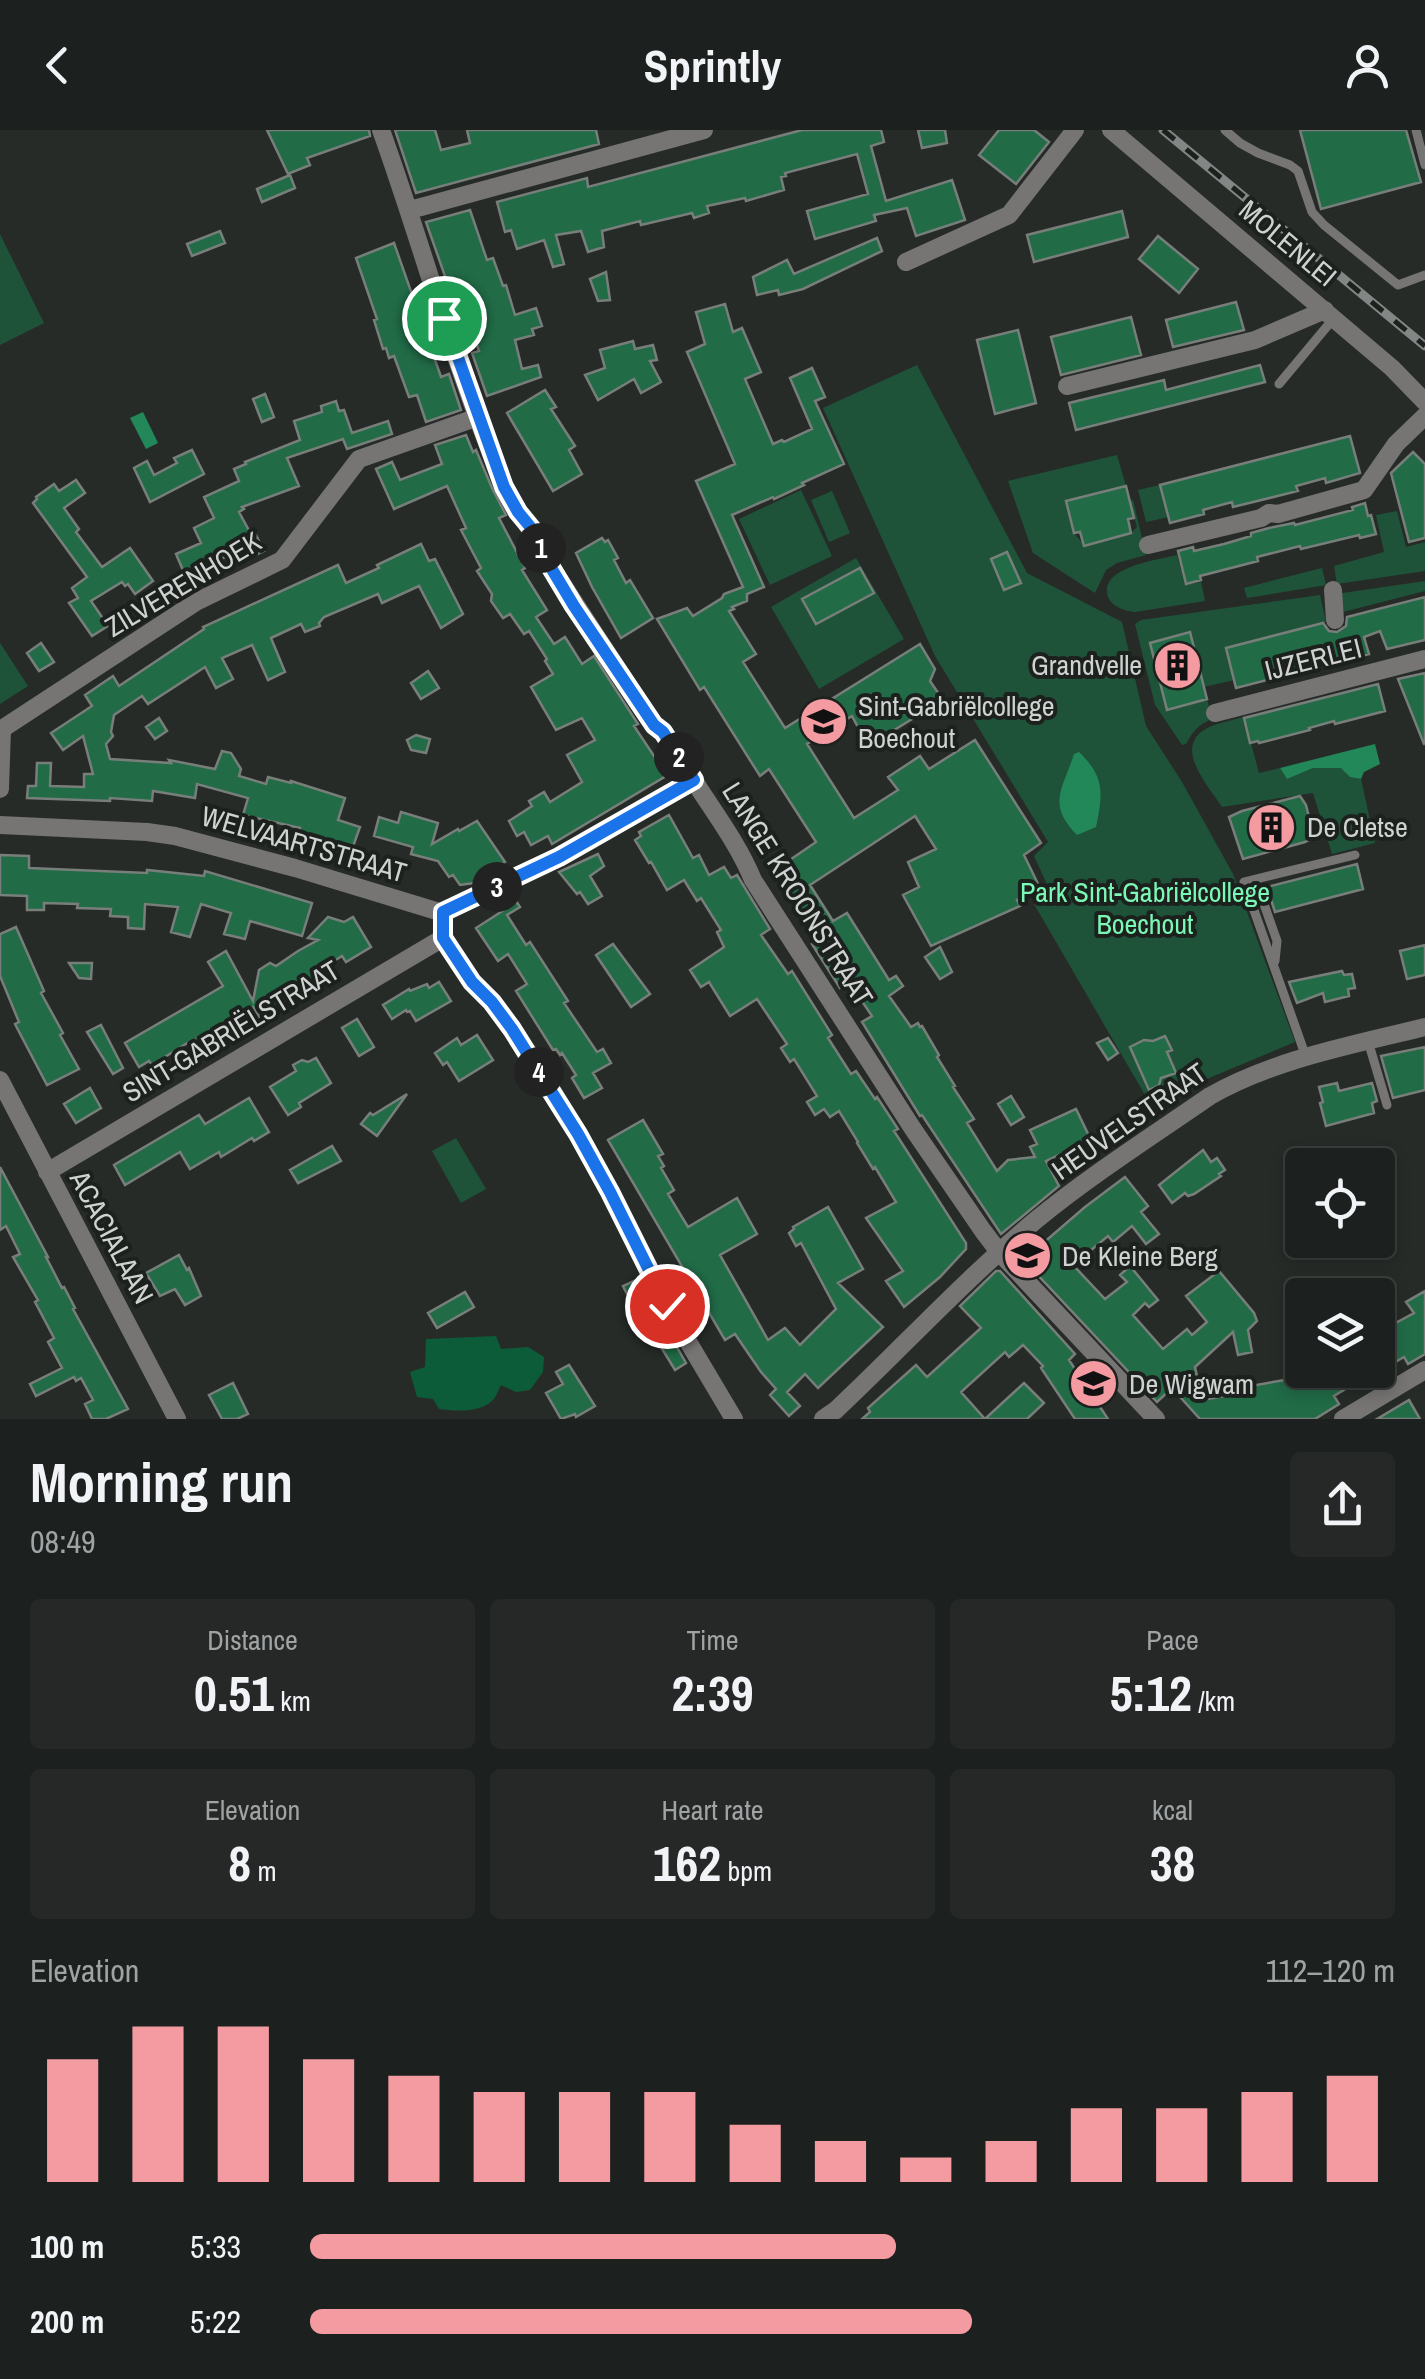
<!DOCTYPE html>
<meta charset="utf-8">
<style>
:root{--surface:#1c201e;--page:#252827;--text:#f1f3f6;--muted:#a0a3a4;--line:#3a3e3c;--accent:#f49aa1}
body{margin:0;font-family:"Archivo Narrow",sans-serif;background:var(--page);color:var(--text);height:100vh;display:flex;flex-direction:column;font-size:38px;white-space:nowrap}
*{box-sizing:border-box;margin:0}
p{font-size:32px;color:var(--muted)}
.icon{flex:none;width:55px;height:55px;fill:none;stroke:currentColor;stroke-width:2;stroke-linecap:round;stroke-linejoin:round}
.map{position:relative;height:1289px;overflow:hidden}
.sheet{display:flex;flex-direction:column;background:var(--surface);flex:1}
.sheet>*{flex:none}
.tools{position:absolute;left:1285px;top:1018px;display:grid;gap:20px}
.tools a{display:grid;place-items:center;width:110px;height:110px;border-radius:10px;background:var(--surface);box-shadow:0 5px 15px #0003,0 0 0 2px var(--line);font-size:50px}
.pin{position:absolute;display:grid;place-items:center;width:85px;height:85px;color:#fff;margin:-42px;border:5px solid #fff;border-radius:50%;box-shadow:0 2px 10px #0007}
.km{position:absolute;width:50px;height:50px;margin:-25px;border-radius:50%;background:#222;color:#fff;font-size:28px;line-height:50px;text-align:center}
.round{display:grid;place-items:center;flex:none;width:105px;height:105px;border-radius:10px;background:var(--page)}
.overview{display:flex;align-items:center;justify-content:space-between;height:170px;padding:0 30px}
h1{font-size:55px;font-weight:700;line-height:75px}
.metrics{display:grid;grid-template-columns:repeat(3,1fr);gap:15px;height:170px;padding:10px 30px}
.metrics div{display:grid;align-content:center;border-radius:10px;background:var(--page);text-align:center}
.metrics b{font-size:50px;font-weight:700}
.metrics small{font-size:28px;font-weight:400}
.metrics p{font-size:28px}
.chart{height:280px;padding:20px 30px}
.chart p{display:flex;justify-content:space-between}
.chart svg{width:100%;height:180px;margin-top:10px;stroke:var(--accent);stroke-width:6}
ul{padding:0 30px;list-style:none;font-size:32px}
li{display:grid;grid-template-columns:160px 120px 1fr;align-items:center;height:75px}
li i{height:25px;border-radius:12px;background:var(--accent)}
header{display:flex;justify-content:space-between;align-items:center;height:130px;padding:0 30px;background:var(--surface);font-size:45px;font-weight:700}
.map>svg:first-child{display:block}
.green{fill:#1f5339}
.forest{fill:#0c5c3a}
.water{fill:#238859}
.building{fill:#216b47;stroke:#787e7a;stroke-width:2.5}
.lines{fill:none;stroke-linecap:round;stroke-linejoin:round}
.lane{stroke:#777474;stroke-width:9}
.street{stroke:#777474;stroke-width:18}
.rail-casing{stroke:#828684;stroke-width:9}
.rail{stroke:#1c211e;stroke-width:5;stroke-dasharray:15;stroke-linecap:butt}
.route-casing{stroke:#fff;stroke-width:20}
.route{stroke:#1a73e8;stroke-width:12}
.labels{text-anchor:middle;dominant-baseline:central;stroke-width:8;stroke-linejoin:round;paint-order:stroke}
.street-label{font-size:28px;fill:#cfd2d0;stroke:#1c211e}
.poi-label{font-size:28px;fill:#cfd2d0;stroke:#1c211e;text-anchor:start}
.park-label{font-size:28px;fill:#7bf8b6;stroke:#1c211e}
</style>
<header><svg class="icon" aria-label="back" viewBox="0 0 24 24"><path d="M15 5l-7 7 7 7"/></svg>Sprintly<svg class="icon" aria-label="person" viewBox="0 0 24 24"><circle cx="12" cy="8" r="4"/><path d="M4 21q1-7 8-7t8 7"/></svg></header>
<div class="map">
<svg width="1425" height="1289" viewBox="0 0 1425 1289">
<rect width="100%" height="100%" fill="#262b28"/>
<path class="green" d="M0,104L44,193L0,215Z
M917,235L1027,443L1122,492L1146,596L1182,652L1233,744L1295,912L1209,948L1156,984L1034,774L1052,765L1034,726L1048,712L935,526L823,278Z
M1117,325L1126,356L1066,371L1074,403L1084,415L1131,403L1137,397L1130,371L1133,370L1146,425L1117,433L1106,440L1095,463L1033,423L1008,351Z
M1160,355L1169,387L1146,392L1138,360Z
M801,360L832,426L770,455L739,389Z
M832,361L850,403L829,412L811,370Z
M1397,381L1406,417L1425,412V441L1337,454L1334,436L1384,422L1376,385Z
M1177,425L1185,455L1201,452L1205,471L1135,482C1126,481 1112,477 1108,467C1098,437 1158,430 1177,425Z
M856,428L904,509L819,559L771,477Z
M1322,438L1326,455L1247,468L1244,458Z
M1425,451V461L1343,482L1336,464Z
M1320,465L1326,492L1226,518L1234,550L1204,557L1190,503L1151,513L1167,579L1207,569L1212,589C1199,594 1193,601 1186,614L1182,615L1155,575L1135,494L1141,490Z
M0,513L28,556L0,574Z
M1244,587L1259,643L1280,638L1287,649L1313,638H1342L1350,647L1361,649L1375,713L1332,724L1313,663L1222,677C1207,654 1169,613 1212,596C1222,592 1233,590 1244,587Z
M456,1008L486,1059L461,1073L432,1021Z"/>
<path class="forest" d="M496,1206L501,1219L528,1217L544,1227L543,1242L530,1260L516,1262L501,1255C498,1261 496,1267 492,1271C479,1283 455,1281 439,1279L433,1269L417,1267L410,1242L425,1237L426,1209Z"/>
<path class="water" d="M143,282L158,313L146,319L130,288Z
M1375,614L1380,634L1364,642L1361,649L1350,647L1341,638H1313L1287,649L1280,638Z
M1079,622C1105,647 1103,663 1096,697L1077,705C1047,674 1062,661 1074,624Z"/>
<path class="building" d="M267,0H369L370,6L307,28L310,35L288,44Z
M395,0H435L441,20L470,13L467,0H596L599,14L416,63Z
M802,0H881L884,12L871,16L886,71L952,50L965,90L916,106L907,78L874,85L876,91L815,109L807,81L868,64L857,24L785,43L786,46L781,47L784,60L746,71L745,68L707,76L709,83L694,88L692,83L641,95L640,91L602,101L604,117L588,122L581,101L556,105L564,134L553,137L544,110L517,119L511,100L505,102L497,72L587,48L588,57Z
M918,0H945L947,13L922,18Z
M999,0H1034L1049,12L1016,54L979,25Z
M1300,0H1406L1421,52L1321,79Z
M290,45L295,58L262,72L257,59Z
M470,80L487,130L493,128L503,156L506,155L515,185L536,178L542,196L532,199L534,205L515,210L522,239L538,235L541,247L487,266L472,223L479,221L472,201L458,168L453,169L426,92Z
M1122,81L1128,107L1034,132L1027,105Z
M220,101L225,113L192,126L187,114Z
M1158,106L1198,139L1179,163L1139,129Z
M877,108L882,121L803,159L779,165L778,160L757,165L753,147L787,130L794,144Z
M394,113L441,247L449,244L461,280L426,292L417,265L409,267L394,226L389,228L386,218L383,219L374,190L377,189L356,128Z
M606,142L610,170L598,171L590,149Z
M1236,172L1244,200L1173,217L1166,190Z
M725,174L733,202L742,198L761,242L745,249L773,314L782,310L784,312L812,299L790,248L812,238L825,267L815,271L844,334L802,353L804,355L774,369L773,367L732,385L764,457L747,464V471L732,477L734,479L729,481L756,524L743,532L785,598L920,514L935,539L930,551L943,570L868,616L852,586L807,614L854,688L898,660L888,647L920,626L929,639L975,610L1041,713L1024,725L1041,760L1017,770L1020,776L931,816L903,765L919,757L908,732L936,719L915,686L810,755L833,791L847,783L889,850L896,846L903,856L889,866L911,897L918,893L920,897L922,896L939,925L937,927L955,956L953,957L974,989L967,993L997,1041L1008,1030L1035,1027L1030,1017L1037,1014L1030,1000L1076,979L1091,1010L1046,1031L1059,1056L1001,1104L922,985L920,986L862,892L872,886L849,852L840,858L812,814L818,810L779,743L784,740L781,736L816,712L769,639L760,646L704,557L700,560L657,489L687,478L693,486L722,468L724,464L743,457L696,351L735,334L687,222L705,214L696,182Z
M1131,187L1141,225L1061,245L1051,207Z
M1018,200L1036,273L995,284L977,210Z
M633,211L635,219L653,215L657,230L650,231L661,252L641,263L634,249L598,270L585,245L605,238L600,220Z
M1260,235L1265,252L1076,300L1069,273L1164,250L1166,260Z
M545,260L556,277L551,279L575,316L569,320L582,344L553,361L507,283Z
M265,264L274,287L262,292L253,269Z
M336,271L339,281L344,280L352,303L388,291L392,304L347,319L343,309L287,328L299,356L242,377L244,379L239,382L251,404L255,403L264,421L234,435L230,425L185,445L176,424L201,413L194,398L214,388L204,367L239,351L234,339L246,334L245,332L300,310L294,291L322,282L321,276Z
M466,305L473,322L476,320L492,358L506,385L499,388L525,438L522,440L547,480L536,487L554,514L565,507L582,534L594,526L638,594L634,596L660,635L664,633L671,643L552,714L548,706L531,715L524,702L517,706L509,691L532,676L529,671L544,662L550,672L582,652L567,625L595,610L582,588L556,600L531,557L553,544L545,531L547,529L529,501L524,504L510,484L503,488L491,471L492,464L477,441L481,438L461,400L466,398L447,356L394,379L376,339L392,332L400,350L442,334L435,315Z
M1350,306L1360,343L1326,353L1325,348L1296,356L1298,361L1233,377L1232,372L1203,380L1204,384L1170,393L1160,355Z
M192,320L204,344L150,372L134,338L147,331L154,345L177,333L174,328Z
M1413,322L1425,334V408L1409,412L1391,343Z
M76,350L85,363L64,378L79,399L76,402L102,437L130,418L153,451L135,464L128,454L125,456L122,452L91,471L108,496L92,506L69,473L78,468L72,458L87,447L33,373L37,369L36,367L54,354L59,361Z
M1126,356L1134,388L1128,389L1131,403L1084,416L1080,402L1074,403L1066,371Z
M1365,373L1368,386L1371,385L1376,404L1360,408L1359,405L1301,419L1300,416L1257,427L1258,431L1200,446L1201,450L1186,454L1178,421L1193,417L1194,421L1224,414L1251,406V403L1269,398L1294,393L1295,395L1353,380L1352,377Z
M602,408L605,412L608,410L618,428L614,430L626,453L630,450L653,488L621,508L592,457L576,423Z
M421,414L429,431L435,429L463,484L441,498L419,456L382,473L378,464L324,487L319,493L320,496L305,502L301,494L271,508L285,542L268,550L252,515L222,528L233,549L216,558L205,537L148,574L142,566L114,585L111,602L113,606L106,614L110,629L171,633L169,630L215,639L222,621L231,623L241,639L239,646L266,654L268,647L291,653V651L345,668L338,690L360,697L350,725L328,718L330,712L298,704L300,698L243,685L248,668L197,654L195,668L153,661L152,671L110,668V671L27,668L28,656H36L37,633H51L50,656L84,657V644H93L83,606L63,620L51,603L92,576L85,565L113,546L119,556L204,499L203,497L338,435L346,453L379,438L377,435Z
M1007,422L1021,453L1004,460L991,429Z
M860,438L874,463L816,494L802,469Z
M1425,467V510L1387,519L1380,501L1364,507L1369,524L1236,558L1226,518L1323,493L1329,501L1337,502L1346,496L1347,487Z
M1190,502L1207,569L1167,580L1150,513Z
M41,513L54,532L39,541L27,523Z
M428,541L439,558L421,569L411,553Z
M1425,543V614H1424L1398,549Z
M1378,554L1385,581L1335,594L1334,591L1309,598L1310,600L1259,613L1258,611L1250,613L1244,588Z
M159,588L167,601L155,609L146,597Z
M416,605L430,609L426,623L411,620L407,610Z
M1300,666L1306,675L1314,707L1305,712L1243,729L1229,687L1242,681Z
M401,682L438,693L432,714L458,699L459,701L477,691L505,732L474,753L460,755L453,745L449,747L438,731L411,724L413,717L374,706L379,687L398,693Z
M669,685L693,728L699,725L709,745L724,737L731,748L737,745L770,799L761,805L788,844L792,841L832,905L828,908L851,944L856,941L875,969L877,967L898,999L894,1001L966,1113V1119L940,1147L904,1177L886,1151L903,1141L866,1088L896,1072L875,1037L873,1039L857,1013L858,1012L839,981L830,987L824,979L815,985L807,972L817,966L794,929L790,932L781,918L787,914L757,869L730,886L709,852L701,857L690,840L724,817L717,802L721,800L701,768L697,771L684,750L667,760L651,732L649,733L635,710L641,706L639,702Z
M598,724L604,736L590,746L602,766L588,774L580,762L577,764L559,742Z
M0,725L29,726V738L147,743V740L204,746L205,741L312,773L302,806L250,791L245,809L224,804L231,783L201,774L190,807L171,802L178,777L145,774L144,799L128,798V787L110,786L111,779L77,778L78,774L44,773V780H27V766L0,765Z
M1357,734L1363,759L1275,782L1267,757Z
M512,765L520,777L507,785L526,815L530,812L568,871L564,873L597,922L603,919L611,933L593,943L602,958L584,968L572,948L576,945L562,923L560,925L556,919L553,920L516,861L527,854L508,824L498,831L476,798L504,780L499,773Z
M328,787L344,792L353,787L371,817L346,832L342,826L320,840L324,846L309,857L259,887L253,877L193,911L192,910L152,935L149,931L139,937L125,913L223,856L208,832L226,821L253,871L259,840L270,833L276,836L298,821L318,810L308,808Z
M16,797L44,861L41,863L63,903L60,905L79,939L47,955L15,894L19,892L0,846V804Z
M613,814L650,864L631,877L596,825Z
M1425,815V845L1407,849L1400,821Z
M940,817L952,842L940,849L925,827Z
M69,833H92L91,849L79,848Z
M1342,841L1344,845L1352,844L1355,858L1348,859L1349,866L1325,872L1323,863L1297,873L1289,852Z
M439,852L451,871L416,891L410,881L407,882L406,880L392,889L383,875L409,859L410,861L427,854L429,858Z
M357,889L374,917L359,926L342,898Z
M101,895L123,938L113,944L87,902Z
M477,905L493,930L459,951L447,932L443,935L435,923L457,908L461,915Z
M1165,906L1172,920L1167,922L1176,943L1161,948L1159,955L1149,960L1130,917L1144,910L1153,911Z
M1108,908L1118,923L1108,930L1097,913Z
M1425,917V960L1393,968L1381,926Z
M316,928L331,953L299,973L301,977L288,985L270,957L296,941L293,935L302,930L308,932Z
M1337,953L1339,961L1372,953L1377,971L1372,973L1374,983L1326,996L1320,973L1323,972L1319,957Z
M90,958L101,978L76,993L64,974Z
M407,964L377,1006L361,994L370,983L373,985Z
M1011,966L1024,987L1011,995L998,974Z
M249,968L269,1002L254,1011L252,1008L221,1027L219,1022L190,1039L180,1022L125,1055L114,1035L199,985L205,994Z
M643,990L663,1024L658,1026L664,1036L661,1038L674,1060L668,1064L688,1097L737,1068L757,1104L720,1125L768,1210L785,1198L800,1215L836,1179L801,1113L796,1116L789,1103L794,1099L793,1097L828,1077L863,1139L838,1153L883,1197L818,1258L805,1244L787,1262L800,1276L789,1286L770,1265L776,1259L761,1242L735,1204L725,1210L608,1010Z
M332,1016L341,1031L298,1053L290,1040Z
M1203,1020L1211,1032L1217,1028L1225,1040L1219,1044L1221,1046L1194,1064L1188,1066L1185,1063L1172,1073L1159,1055Z
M0,1037L48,1127H46L62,1158L64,1157L75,1178L73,1179L128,1279L106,1289H92L85,1274L93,1270L81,1248L76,1251L74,1247L36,1266L30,1254L62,1238L48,1212L54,1208L35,1172L38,1170L13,1127L20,1124L6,1096L0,1100Z
M1125,1047L1148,1076L1141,1082L1159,1104L1146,1114L1132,1096L1113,1112L1108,1106L1073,1135L1105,1169L1127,1152L1120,1145L1130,1136L1158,1170L1149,1177L1145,1173L1133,1185L1163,1219L1187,1199L1192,1205L1207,1192L1186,1166L1219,1141L1254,1183L1257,1191L1248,1200L1252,1222L1238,1225L1233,1202L1195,1237L1202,1270L1230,1265L1228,1254L1243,1251L1245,1257L1290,1249L1303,1241L1305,1244L1313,1240H1377L1334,1266L1339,1274L1315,1289H1200L1172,1258L1157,1272L1018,1124L1028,1114L1034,1121L1085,1077Z
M179,1125L187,1140L189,1138L201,1166L185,1175L175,1159L160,1166L146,1143Z
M996,1141H1000L1075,1224L1069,1230L1108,1289H1075L1041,1238L1043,1236L1023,1215L1009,1227L1005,1222L961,1262L985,1289L1024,1253L1044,1273L1027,1289H862L870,1282L868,1278L916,1235L927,1247L981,1198L960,1176Z
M638,1149L686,1233L675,1240L642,1186L639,1188L623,1156Z
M1425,1161V1224L1408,1234L1404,1227L1378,1242V1179L1388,1197L1414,1183L1406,1172Z
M465,1162L474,1177L437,1198L428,1183Z
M569,1235L595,1276L576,1287L575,1284L561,1289L546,1263L563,1254L556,1242Z
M233,1253L248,1284L237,1289H222L209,1265Z
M1409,1270L1420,1289H1377Z"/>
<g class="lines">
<path class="lane" d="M1225,0L1240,13L1258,23L1290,35L1298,41L1312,82L1324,95L1398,155L1425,145
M1416,0L1425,35
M1279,254L1334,188
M1259,760L1277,811L1275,831
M1368,911L1387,975
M1306,927L1244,752L1355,725"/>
<path class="street" d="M381,0C423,117 455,239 503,353C514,380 535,399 544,426L654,595C674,611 687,639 700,660C719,689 740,718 753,750L913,999L983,1101L999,1122L1156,1289
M1111,0L1392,238L1425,272
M410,80L704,0
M906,132L1009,85L1075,0
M1067,256L1255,210L1325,180
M1148,415L1261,388L1269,383L1278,384L1364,360L1396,314L1425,286
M1333,460L1335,490
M1215,583L1425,529
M0,659L2,599L196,472L282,430L359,329L478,287
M0,695L147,702L175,706L295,738L443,783
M443,783V808L472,852L493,872L511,899L578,1004L610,1062L658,1161L734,1289
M443,783L559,727L694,651
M0,950L177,1289
M47,1042L443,808
M823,1289L836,1280C903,1217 965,1149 1036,1090C1091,1045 1152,1006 1210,966C1275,929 1353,915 1425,897
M1343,1289L1425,1240"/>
<defs>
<path id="rail" d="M1163,0L1425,216"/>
</defs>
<use href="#rail" class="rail-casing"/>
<use href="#rail" class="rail"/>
</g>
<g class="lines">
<defs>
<path id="route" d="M444,188L504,357L518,382L532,399L544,426L574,476L654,595L663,602L694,650L559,727L443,782V808L472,852L492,872L512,899L578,1004L610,1062L667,1176"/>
</defs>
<use href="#route" class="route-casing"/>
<use href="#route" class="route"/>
</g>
<defs>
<symbol id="building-disc" viewBox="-11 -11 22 22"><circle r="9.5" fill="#f49aa1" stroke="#1c211e"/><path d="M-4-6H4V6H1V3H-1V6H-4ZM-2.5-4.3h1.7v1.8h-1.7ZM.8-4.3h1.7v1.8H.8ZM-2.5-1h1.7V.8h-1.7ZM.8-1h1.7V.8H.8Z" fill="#111"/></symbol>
<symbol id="school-disc" viewBox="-11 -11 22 22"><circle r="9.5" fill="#f49aa1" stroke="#1c211e"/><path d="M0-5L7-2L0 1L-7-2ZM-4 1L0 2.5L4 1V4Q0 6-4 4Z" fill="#111"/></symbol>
</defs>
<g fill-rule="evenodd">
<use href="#building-disc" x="1150" y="508" width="55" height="55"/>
<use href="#school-disc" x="796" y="564" width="55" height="55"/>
<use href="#building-disc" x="1244" y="670" width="55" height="55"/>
<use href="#school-disc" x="1000" y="1098" width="55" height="55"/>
<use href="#school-disc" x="1066" y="1226" width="55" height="55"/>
</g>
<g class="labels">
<g class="street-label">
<text transform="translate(1288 113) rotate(40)">MOLENLEI</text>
<text transform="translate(183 454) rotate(-31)">ZILVERENHOEK</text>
<text transform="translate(1313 529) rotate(-14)">IJZERLEI</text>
<text transform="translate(304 714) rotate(16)">WELVAARTSTRAAT</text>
<text transform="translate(798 764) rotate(58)">LANGE KROONSTRAAT</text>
<text transform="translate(231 901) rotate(-31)">SINT-GABRIËLSTRAAT</text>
<text transform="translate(1129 991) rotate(-35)">HEUVELSTRAAT</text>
<text transform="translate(112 1107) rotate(62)">ACACIALAAN</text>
</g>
<g class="poi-label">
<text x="1142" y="535" text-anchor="end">Grandvelle</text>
<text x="858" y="576">Sint-Gabriëlcollege<tspan x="858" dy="32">Boechout</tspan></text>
<text x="1307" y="697">De Cletse</text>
<text x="1062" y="1126">De Kleine Berg</text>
<text x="1129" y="1254">De Wigwam</text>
</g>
<g class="park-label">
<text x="1145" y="762">Park Sint-Gabriëlcollege<tspan x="1145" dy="32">Boechout</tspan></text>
</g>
</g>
</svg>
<div class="tools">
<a><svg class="icon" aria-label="locate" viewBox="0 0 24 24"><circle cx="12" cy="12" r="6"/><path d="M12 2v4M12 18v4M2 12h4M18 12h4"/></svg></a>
<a><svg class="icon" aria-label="layers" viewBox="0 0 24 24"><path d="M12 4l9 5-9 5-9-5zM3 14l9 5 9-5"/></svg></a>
</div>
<div class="pin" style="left:444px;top:188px;background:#1e9e55"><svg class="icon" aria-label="arrive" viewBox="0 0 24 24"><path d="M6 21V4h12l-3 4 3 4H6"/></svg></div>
<div class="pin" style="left:667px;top:1176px;background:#d93025"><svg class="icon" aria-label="check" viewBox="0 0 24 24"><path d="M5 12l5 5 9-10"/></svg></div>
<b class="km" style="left:541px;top:418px">1</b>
<b class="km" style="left:679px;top:627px">2</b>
<b class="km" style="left:497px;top:757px">3</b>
<b class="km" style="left:539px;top:942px">4</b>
</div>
<section class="sheet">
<div class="overview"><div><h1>Morning run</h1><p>08:49</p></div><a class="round"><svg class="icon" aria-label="share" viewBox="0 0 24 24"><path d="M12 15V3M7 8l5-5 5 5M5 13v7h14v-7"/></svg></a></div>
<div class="metrics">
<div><p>Distance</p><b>0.51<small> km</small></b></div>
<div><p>Time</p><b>2:39</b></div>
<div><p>Pace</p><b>5:12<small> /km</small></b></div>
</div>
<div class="metrics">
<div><p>Elevation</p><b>8<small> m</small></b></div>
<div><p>Heart rate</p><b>162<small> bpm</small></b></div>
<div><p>kcal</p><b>38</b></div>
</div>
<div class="chart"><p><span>Elevation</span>112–120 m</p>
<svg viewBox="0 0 160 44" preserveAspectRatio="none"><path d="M5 44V14M15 44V6M25 44V6M35 44V14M45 44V18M55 44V22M65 44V22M75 44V22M85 44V30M95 44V34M105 44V38M115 44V34M125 44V26M135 44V26M145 44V22M155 44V18"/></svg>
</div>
<ul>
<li><b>100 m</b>5:33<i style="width:54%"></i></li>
<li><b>200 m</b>5:22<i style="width:61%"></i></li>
</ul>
</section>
